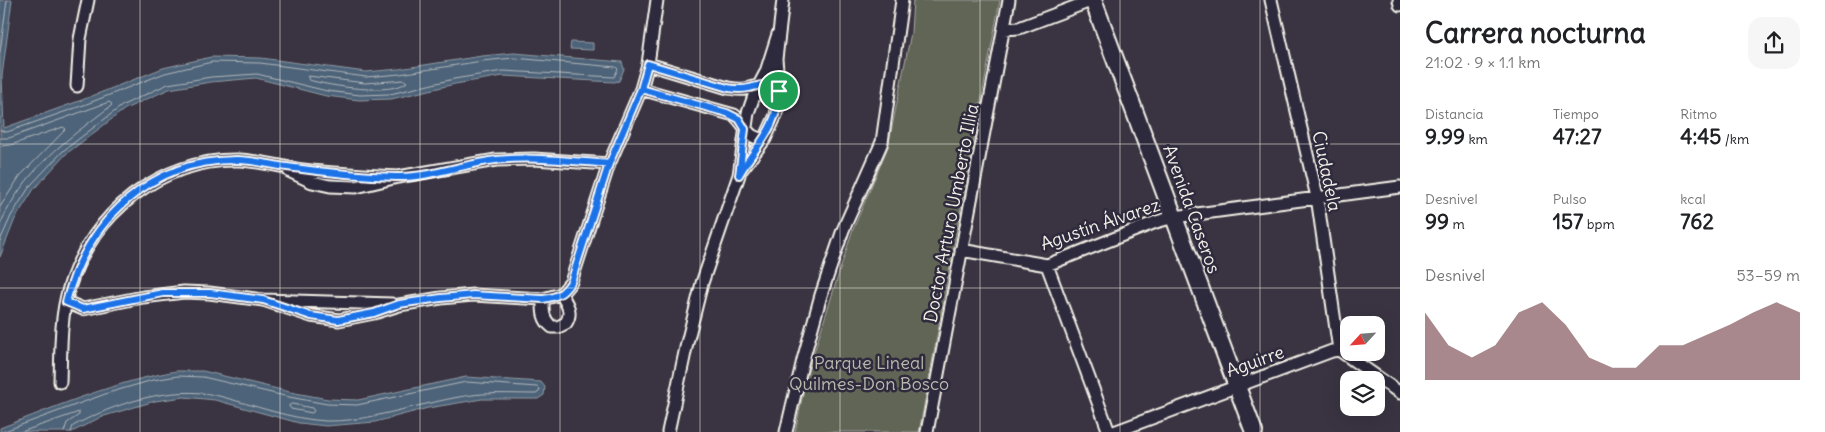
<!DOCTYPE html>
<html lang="es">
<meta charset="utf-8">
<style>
:root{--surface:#fff;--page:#f6f6f6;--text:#202124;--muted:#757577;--accent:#84575d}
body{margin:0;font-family:Delius,sans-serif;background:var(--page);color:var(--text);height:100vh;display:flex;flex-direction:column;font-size:19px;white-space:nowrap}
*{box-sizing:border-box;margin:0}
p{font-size:16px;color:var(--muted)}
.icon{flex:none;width:28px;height:28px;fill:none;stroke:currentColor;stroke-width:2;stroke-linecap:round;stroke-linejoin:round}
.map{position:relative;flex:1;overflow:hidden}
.details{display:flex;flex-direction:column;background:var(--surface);width:425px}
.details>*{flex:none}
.needle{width:32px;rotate:244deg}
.buttons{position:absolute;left:1340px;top:316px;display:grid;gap:10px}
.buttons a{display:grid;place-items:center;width:45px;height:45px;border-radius:10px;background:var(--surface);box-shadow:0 5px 20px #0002;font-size:25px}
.pin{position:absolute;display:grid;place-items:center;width:42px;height:42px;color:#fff;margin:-21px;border:2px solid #fff;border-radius:50%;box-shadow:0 1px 5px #0007}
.round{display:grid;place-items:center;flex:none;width:52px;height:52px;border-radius:15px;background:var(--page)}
.head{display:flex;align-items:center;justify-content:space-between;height:85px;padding:0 25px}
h1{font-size:28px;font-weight:700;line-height:38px}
.figures{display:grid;grid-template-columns:repeat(3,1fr);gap:8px;height:85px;padding:5px 25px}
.figures div{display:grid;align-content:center}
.figures b{font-size:21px;font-weight:700}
.figures small{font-size:14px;font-weight:400}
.figures p{font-size:14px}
.chart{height:140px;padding:10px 25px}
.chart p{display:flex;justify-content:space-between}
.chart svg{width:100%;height:90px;margin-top:5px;fill:var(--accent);opacity:.7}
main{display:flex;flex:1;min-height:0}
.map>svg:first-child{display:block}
.green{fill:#616557;stroke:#aaaba0}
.water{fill:#4e6379;stroke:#909ca5}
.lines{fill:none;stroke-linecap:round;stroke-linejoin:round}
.shore{stroke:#b2b8bc;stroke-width:1}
.street-casing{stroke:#f4f1e8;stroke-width:15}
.secondary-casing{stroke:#f4f1e8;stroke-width:20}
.street{stroke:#2f2a3d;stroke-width:11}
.secondary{stroke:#2f2a3d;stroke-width:16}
.route-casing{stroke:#fff;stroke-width:10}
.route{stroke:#1a73e8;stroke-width:6}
.grid{fill:none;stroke:#f4f1e8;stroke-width:1;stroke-opacity:0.55}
.labels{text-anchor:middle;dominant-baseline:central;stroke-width:5;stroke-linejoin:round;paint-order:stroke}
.street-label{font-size:18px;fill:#f4f1e8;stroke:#2f2a3d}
.park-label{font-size:18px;fill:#b9b9ae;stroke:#2f2a3d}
</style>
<main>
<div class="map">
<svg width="1400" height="432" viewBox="0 0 1400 432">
<rect width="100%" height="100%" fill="#3a3442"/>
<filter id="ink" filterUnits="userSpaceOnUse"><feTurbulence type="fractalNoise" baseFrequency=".02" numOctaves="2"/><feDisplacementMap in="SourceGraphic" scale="10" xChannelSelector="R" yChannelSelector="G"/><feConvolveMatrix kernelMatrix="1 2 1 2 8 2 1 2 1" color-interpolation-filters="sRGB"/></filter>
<g filter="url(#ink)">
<path class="green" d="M913,0H1000L919,432H795L807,374L852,232L888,147L911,33Z"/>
<path class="water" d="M0,0H12L2,76L4,128L82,100L163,68L211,57L261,58L366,72L399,69L482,56L514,53L622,62L624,69L619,81L614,82L503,76L455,84L391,99L359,100L326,96L256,78L211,82L169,89L125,109L66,154L34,189L15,219L0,257Z
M571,42L593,43V50L570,49Z
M177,371H203L290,392L328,399L358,400L466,377L541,382L545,387L544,395L538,399H482L428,408L375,422L326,426L299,423L215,400L184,397L155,401L101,417L72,432H0V428C58,406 116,381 177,371Z"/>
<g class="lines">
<path class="shore" d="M0,52L7,0
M308,76L365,83L404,80L407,82C391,96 329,86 309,80Z
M0,130L7,132L84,105L165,73L212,62L260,63L366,77L400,74L482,61L514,58L616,67L618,69L614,77L503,71L454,79L390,94L360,95L327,91L257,74L211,77L168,84L123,105L63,151L30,186L11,216L0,241
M0,138H9L109,102L112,104L111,106C66,140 23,171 0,225
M0,146L11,145L63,127L66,129L20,176L0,207
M292,404L312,408L314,411L312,413L291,409L289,406Z
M2,432L108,393L153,380L178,376L203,377L289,397L327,404L357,405L466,382L537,387L540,389L539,392L536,394C518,394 500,393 483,394C464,395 444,400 426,404C393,411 360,422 326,421C289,419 254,405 219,396C173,384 113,404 73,426L71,432
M21,432L79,412V415L67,423L64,432"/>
<defs>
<path id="street" d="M1271,0L1317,197L1339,350
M1399,0L1400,5
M1004,29L1019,28L1093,0
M648,64L728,88C734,89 739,90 745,89C758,87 767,79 779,91
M77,86L80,39L88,0
M641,89L734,115C746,124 747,140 765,139
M742,169L765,139L776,115L779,91L776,59L783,0
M289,171L312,182L330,186L356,187L398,177L496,160L534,159L609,164
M961,250L1047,265L1156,222L1174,217L1400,187
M1047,265L1109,432
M543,299C543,310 542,319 552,327H558L566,323C573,312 567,304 561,294
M263,300L311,316L339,320L374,313L399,305L441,298L473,295L543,299L561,294L571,282L609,164L641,89L648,64L657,0
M66,302L83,309L143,297L184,292L209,293L263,300L392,304
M60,382C61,350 60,318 69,288C91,214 161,158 239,160C260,161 282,167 303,170C335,174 366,175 398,177
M668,432L687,343L702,283L739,175L748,113L755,93L766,72L778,34
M786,432L803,360L821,295L843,230L882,142L902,0
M927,432L1009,0
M1114,432L1332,351L1339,350L1400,393"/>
<path id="secondary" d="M1093,0L1254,432"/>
</defs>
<use href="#street" class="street-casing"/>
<use href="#secondary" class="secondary-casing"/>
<use href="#street" class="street"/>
<use href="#secondary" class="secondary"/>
</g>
</g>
<g class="lines" filter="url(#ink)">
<defs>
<path id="route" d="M779,91C769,81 761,85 749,88C741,90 735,89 728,88L648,64L641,89L609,164L571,282C563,294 557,297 543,299L473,295L441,298L399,304L374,313L338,320L311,316L263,300L210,293H163L83,309L66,302C87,220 151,159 238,160C254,160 271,165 287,167C323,172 359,176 396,177C429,178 463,164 496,160C533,156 572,161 609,164L641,89L727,113L739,119L745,129L739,175C756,145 778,129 779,91"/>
</defs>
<use href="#route" class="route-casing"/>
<use href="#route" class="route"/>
</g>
<path class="grid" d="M140,0V432M280,0V432M420,0V432M560,0V432M700,0V432M840,0V432M980,0V432M1120,0V432M1260,0V432M0,144H1400M0,288H1400"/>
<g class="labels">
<g class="street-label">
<text transform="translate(1327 171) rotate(78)">Ciudadela</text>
<text transform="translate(1192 209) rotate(70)">Avenida Caseros</text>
<text transform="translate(951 213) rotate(-79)">Doctor Arturo Umberto Illia</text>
<text transform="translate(1100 224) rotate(-19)">Agustín Álvarez</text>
<text transform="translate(1255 361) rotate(-20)">Aguirre</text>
</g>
<g class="park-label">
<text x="869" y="362">Parque Lineal<tspan x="869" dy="21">Quilmes-Don Bosco</tspan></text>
</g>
</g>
</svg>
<div class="buttons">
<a><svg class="needle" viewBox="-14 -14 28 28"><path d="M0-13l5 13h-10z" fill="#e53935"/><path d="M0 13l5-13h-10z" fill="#757577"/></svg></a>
<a><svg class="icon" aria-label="layers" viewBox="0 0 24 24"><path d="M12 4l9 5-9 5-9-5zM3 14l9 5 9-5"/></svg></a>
</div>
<div class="pin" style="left:779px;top:91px;background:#1e9e55"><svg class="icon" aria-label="arrive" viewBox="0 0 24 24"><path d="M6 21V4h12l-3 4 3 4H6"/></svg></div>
</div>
<section class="details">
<div class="head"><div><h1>Carrera nocturna</h1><p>21:02 · 9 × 1.1 km</p></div><a class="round"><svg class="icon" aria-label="share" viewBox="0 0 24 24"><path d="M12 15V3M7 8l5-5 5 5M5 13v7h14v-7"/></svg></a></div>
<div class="figures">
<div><p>Distancia</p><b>9.99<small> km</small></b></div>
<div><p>Tiempo</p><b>47:27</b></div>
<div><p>Ritmo</p><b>4:45<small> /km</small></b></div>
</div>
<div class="figures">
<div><p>Desnivel</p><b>99<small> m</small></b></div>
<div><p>Pulso</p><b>157<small> bpm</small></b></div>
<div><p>kcal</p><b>762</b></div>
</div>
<div class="chart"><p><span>Desnivel</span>53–59 m</p>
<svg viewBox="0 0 160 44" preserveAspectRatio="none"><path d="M0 44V11L10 27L20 33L30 27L40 11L50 6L60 17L70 33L80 38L90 38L100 27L110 27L120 22L130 17L140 11L150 6L160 11V44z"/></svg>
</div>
</section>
</main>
